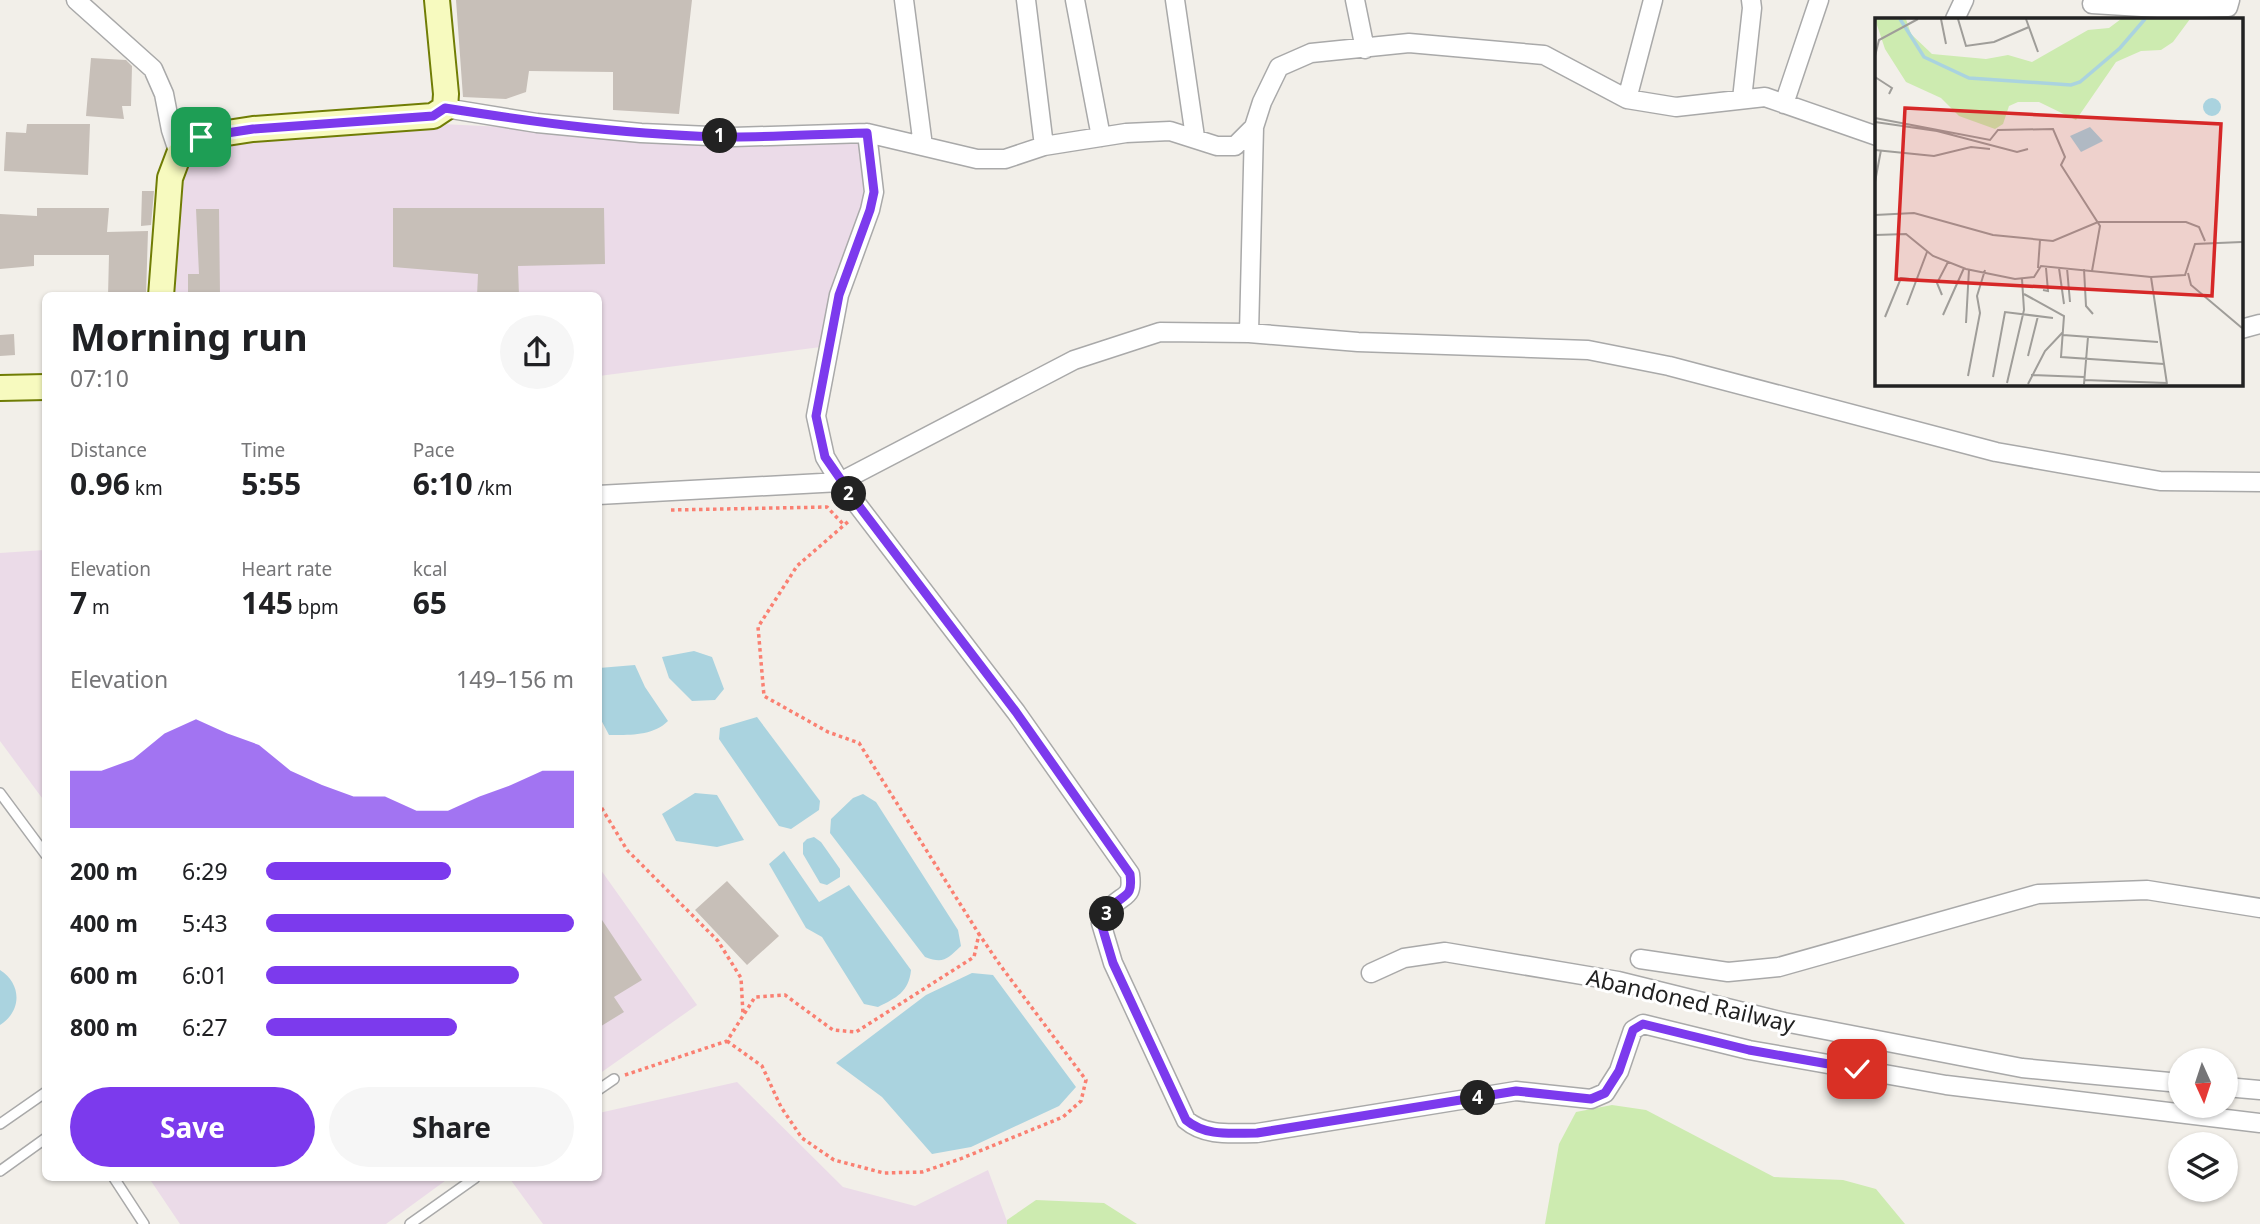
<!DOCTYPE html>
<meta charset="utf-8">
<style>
:root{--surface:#fff;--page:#f6f6f6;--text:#202124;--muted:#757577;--accent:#7c3aed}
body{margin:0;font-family:"Noto Sans",sans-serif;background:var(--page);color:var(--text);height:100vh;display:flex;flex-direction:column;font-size:26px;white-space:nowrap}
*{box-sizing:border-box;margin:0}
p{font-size:23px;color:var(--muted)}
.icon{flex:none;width:38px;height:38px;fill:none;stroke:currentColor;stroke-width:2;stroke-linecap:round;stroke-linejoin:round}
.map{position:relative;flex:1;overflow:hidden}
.side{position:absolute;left:42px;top:292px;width:560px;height:889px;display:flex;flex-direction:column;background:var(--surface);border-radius:10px;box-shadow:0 2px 5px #0004}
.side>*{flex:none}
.needle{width:46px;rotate:177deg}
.fabs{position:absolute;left:2168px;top:1048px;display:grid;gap:14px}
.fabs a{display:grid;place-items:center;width:70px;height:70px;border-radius:50%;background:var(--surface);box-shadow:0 2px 5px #0004;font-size:35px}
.pin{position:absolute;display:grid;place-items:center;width:60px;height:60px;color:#fff;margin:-30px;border-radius:14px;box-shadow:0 4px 10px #0006}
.km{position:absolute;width:35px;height:35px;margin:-18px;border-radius:50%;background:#222;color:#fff;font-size:19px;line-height:35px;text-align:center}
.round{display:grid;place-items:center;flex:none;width:74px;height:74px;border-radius:37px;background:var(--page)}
.overview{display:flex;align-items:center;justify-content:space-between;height:119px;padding:0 28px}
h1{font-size:38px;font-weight:700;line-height:52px}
.stats{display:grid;grid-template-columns:repeat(3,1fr);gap:10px;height:119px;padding:7px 28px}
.stats div{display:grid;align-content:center}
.stats b{font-size:30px;font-weight:700}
.stats small{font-size:19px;font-weight:400}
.stats p{font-size:19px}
.chart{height:196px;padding:14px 28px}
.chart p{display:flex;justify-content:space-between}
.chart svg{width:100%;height:126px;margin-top:7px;fill:var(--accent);opacity:.7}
.button{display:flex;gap:14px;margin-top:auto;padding:14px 28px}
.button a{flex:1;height:80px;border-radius:42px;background:var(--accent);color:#fff;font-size:28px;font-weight:700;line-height:80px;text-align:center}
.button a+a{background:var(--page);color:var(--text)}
ul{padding:0 28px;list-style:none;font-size:23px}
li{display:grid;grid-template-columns:112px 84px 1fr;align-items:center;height:52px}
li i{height:18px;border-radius:9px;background:var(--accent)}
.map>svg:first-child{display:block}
.industrial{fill:#ebdbe8}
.grass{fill:#cdebb0}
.water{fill:#aad3df}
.building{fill:#c7bfb8}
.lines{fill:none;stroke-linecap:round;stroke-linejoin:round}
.lane-casing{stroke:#a9a9a9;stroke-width:12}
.street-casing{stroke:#a9a9a9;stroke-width:21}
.secondary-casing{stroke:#707d05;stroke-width:28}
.path{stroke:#fa8072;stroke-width:3.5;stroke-dasharray:3.5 3.5;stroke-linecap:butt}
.lane{stroke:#fff;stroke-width:9}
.street{stroke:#fff;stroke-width:18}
.secondary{stroke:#f7fabf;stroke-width:24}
.route-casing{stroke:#fff;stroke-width:14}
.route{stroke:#7c3aed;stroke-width:9}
.labels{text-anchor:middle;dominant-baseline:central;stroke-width:6;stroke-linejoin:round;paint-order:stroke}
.street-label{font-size:23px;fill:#222;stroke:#fff}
.inset-river{fill:none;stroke:#aad3df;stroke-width:3.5}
.inset-road{fill:none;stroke:#9f9d99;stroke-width:2}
.view{fill:#d62828;fill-opacity:0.15;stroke:#d62828;stroke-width:3.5}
.inset-edge{fill:none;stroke:#222;stroke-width:3.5}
</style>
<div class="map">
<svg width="2260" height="1224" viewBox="0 0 2260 1224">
<rect width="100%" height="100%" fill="#f2efe9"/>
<path class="industrial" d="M420,123L634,133L859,136L865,207L835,274L828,346L599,376L598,296H165L168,180L200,135Z
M45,550H46L45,802L0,741V553Z
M598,866L697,1005L599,1074H598Z
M737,1082L843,1187L915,1206L988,1170L1008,1224H543L510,1179L598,1178L599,1113Z
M149,1178H449L386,1224H180Z"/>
<path class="grass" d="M1612,1105L1646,1110L1774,1177L1843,1180L1876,1189L1905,1224H1545L1559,1144L1576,1112Z
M1036,1200L1104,1203L1137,1224H1007V1220Z"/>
<path class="water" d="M694,651L712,657L724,689L715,700L692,701L669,678L662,657Z
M635,665L645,687L668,721C653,736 630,735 609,735L599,716V668Z
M757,717L820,801L819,810L791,829L779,826L719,739L720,728Z
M695,793L717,795L744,840L717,847L676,841L662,814Z
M863,794L876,802L958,930L961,946C947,959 944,964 925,957L830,833L831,819L853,798Z
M814,837L821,842L840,869V877L827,885L820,883L803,854V843L807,839Z
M784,851L819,902L849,885L911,970C909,992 896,998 878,1007L864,1004L822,937L806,928L769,864Z
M0,970C22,984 22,1011 0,1025Z
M972,973L993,975L1076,1087L1059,1106L971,1147L932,1154L882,1097L836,1063L926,995Z"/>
<path class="building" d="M456,0H692L679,114L613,110V72L529,71L526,92L506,99L463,97Z
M91,58L126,60L132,66L131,106H122L124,119L86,116Z
M27,124H90L88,175L4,171L6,132L26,133Z
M142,191H154L151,225L141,226Z
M37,208H109L107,232L148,231L146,296H108L109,255H34V266L0,269V214L37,216Z
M393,208H604L605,264L518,266L519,296H477L478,274L393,267Z
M196,209H219L220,296H188V274H199Z
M14,334L15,355L0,356V335Z
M727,881L779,936L747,965L695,910Z
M598,914L642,980L614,997L624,1012L598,1028Z"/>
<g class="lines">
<defs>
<path id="lane" d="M0,793L46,855
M598,1090L614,1079
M0,1124L46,1092
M0,1171L46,1138
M114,1178L144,1224
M410,1224L475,1178"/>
<path id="street" d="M76,0L153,69L164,94L171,130L179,154
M904,0L923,146
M1026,0L1044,146
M1075,0L1101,137
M1175,0L1195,137
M1355,0L1365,49
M2092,4L2175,9L2228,7L2230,0
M1955,19L1964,0
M1627,99L1653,0
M1742,99L1752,8L1751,0
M1784,104L1819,0
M445,108L537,123L641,133L733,137L867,133L977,159H1005L1044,146L1126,133L1170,131L1217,146H1235L1254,127L1262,102L1279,67L1311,53L1409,43L1544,55L1627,99L1676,107L1765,97L1877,136
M867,133L874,192L870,210L839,295L816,416L825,457L840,482L1016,712L1130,874C1133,898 1125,893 1111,907C1107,911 1104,918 1101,923L1113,963L1186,1120C1206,1137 1232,1133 1257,1133L1516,1091L1591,1099L1605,1093L1619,1071L1633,1030L1643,1024L1749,1050L1946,1085L2260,1123
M2241,329L2260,324
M1249,333L1254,127
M598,495L840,482L1074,360L1160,332L1249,333L1358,342L1588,350L1669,366L1996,452L2160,481L2260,482
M1640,959L1728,972L1779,967L2038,894L2147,890L2260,908
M1371,973L1404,958L1445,952L1618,981L1784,1022L2022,1068L2180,1083
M2226,1087L2260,1090"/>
<path id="secondary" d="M161,296L170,178L179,154L201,137L253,129L433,116L445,108L446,94L437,0
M0,388L46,387"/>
</defs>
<use href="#lane" class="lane-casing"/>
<use href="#street" class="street-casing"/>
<use href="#secondary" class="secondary-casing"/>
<path class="path" d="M671,510L827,507L844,525
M598,802L627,850L718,941L741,978L743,1014
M727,1041L762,1066L781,1107L802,1138L834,1160L884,1173L922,1172L960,1159L1063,1117L1081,1101L1086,1080L1000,965L979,934
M625,1075L727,1041L755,997L785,995L833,1030L856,1032L974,957L979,934L859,743L828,732L764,696L758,627L797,566L850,520"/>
<use href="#lane" class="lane"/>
<use href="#street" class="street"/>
<use href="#secondary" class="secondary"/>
</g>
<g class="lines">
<defs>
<path id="route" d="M201,137L253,129L433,116L445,108C540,123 636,136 733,137C777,137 822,134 867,133L874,192L870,210L839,295L816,416L825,457L862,510L1016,712L1130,874C1133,898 1125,893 1111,907C1107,911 1104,918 1101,923L1113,963L1186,1120C1206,1137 1232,1133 1257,1133L1516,1091L1591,1099L1605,1093L1619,1071L1633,1030L1643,1024L1749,1050L1857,1069"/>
</defs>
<use href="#route" class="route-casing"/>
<use href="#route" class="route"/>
</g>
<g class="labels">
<g class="street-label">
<text transform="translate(1691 1000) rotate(13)">Abandoned Railway</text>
</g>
</g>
<g transform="translate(1875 18)">
<rect width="368" height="368" fill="#f2efe9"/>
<path d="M0,1H31L36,16L57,36L111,41L133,37L157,44L213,12L234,10L246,1H315L298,24L286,32L266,33L241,44L201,102L164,84H143L134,88L128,106L120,111L84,98L66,80L31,64L10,31Z" fill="#cdebb0"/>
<path d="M328 89a9 9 0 1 1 18 0a9 9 0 1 1-18 0ZM215,109L228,123L206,134L195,118Z" fill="#aad3df"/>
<path class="inset-river" d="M25,1L49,39L94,60L196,67L205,64L245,30L270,1"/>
<path class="inset-road" d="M66,1L71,26M83,1L91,28L119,24L154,9M151,1L163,34M0,38L4,22L43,1M0,59L17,70L14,76M0,100L115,122L123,112L178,111L190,139L186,147L225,208L217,253M0,104L62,113L142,134L153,131M0,132L59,138L96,129L115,131M0,164L6,132M0,197L39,195L118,217L178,223L223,204H311L324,209L330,223M0,217L31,216L58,238L91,251L140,261L159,259L166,248L276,259L310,257L320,226L367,224M163,250L165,222M184,250L189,286M192,250L195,284M209,251L211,288L218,296M313,255L316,267L367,310M276,259L292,366M168,272L173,273L171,250M149,276L189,298L186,339L289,346M67,277L62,265L73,244M32,287L52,234M68,297L89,250M10,299L26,260L45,262M91,305L94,251M188,317L283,324M153,338L163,298M156,357L209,359M93,358L105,295L102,278L110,252M118,359L130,294L178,300M209,362L292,365M132,365L149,292L147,261M153,366L170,333L188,314M209,366L213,319"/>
<path class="view" d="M30,90L346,106L337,278L21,261Z"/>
<rect width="368" height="368" class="inset-edge"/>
</g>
</svg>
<div class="fabs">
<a><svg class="needle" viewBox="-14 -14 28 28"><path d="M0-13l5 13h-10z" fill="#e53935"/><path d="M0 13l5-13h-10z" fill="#757577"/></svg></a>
<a><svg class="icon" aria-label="layers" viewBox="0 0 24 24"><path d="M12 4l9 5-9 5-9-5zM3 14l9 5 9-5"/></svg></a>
</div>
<div class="pin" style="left:201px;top:137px;background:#1e9e55"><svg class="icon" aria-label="arrive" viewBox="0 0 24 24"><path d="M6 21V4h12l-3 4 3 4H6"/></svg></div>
<div class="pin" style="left:1857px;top:1069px;background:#d93025"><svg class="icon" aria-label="check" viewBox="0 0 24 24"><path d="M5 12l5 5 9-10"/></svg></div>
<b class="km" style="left:720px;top:136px">1</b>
<b class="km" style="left:849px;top:494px">2</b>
<b class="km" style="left:1107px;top:914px">3</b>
<b class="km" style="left:1478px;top:1098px">4</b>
<section class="side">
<div class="overview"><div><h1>Morning run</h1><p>07:10</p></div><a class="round"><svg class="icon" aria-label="share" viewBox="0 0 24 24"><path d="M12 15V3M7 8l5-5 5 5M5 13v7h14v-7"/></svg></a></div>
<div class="stats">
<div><p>Distance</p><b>0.96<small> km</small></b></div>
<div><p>Time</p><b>5:55</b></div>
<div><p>Pace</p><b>6:10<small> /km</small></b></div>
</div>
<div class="stats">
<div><p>Elevation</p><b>7<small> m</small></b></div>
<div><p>Heart rate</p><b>145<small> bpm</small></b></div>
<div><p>kcal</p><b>65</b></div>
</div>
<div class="chart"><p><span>Elevation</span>149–156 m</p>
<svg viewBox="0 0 160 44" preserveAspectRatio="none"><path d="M0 44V24L10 24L20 20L30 11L40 6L50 11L60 15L70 24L80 29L90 33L100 33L110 38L120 38L130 33L140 29L150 24L160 24V44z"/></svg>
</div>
<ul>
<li><b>200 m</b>6:29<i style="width:60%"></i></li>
<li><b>400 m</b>5:43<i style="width:100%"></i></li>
<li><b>600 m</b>6:01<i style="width:82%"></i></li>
<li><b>800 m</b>6:27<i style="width:62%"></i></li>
</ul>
<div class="button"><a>Save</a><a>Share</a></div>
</section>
</div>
